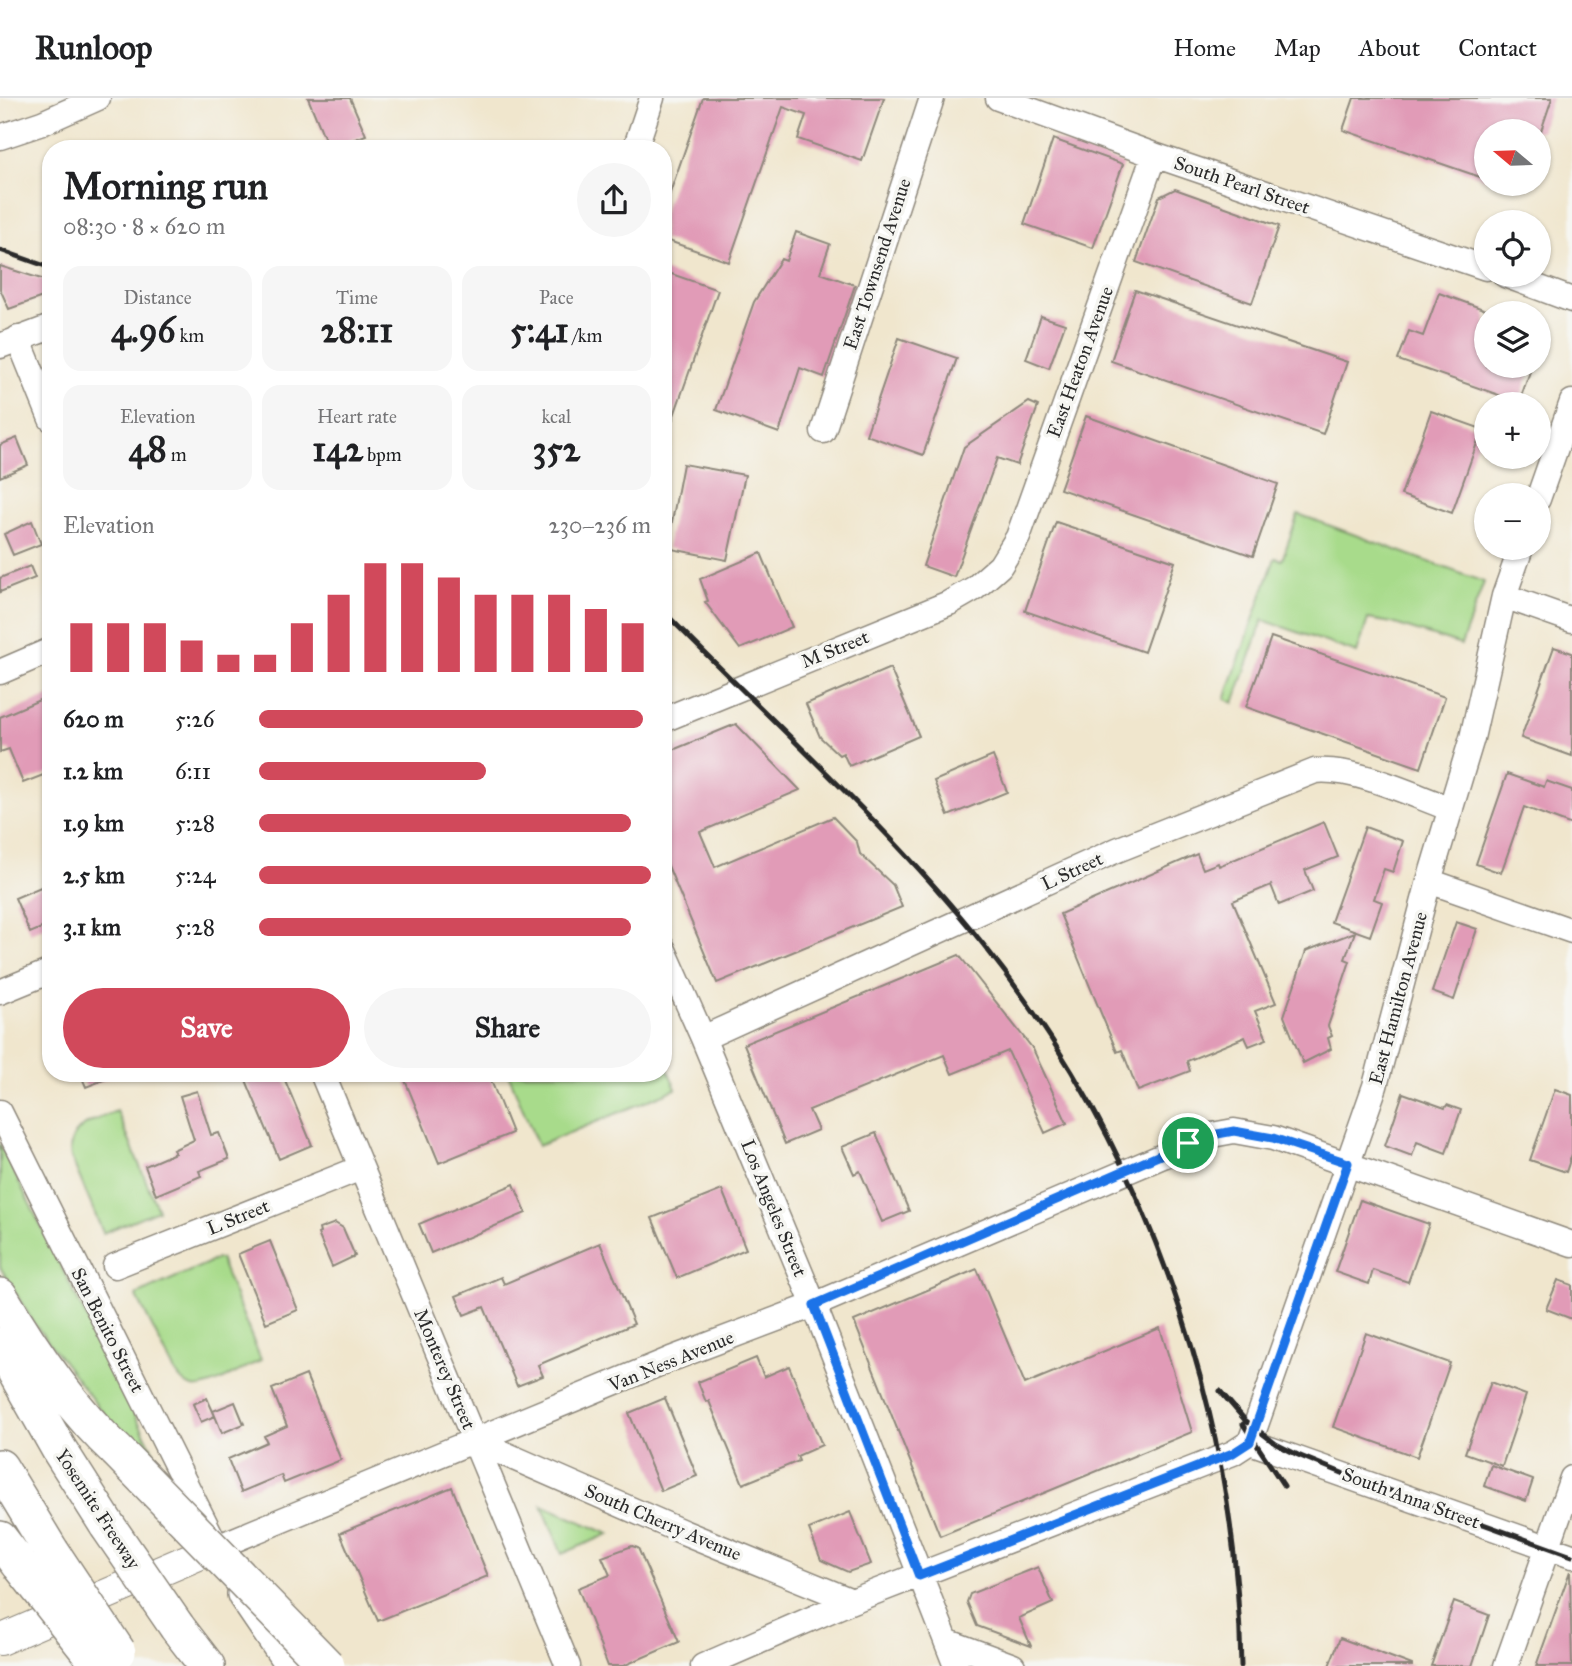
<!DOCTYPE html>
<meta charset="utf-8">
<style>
:root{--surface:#fff;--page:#f6f6f6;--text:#202124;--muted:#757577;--line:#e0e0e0;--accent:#d1495b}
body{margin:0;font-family:"IM FELL Great Primer",serif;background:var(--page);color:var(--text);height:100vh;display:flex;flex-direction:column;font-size:26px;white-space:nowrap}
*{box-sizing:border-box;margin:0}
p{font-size:23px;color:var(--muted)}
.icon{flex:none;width:38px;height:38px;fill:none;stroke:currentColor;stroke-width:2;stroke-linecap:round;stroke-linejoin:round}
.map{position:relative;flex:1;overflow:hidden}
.drawer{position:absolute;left:42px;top:42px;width:630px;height:942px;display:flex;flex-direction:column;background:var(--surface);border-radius:28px;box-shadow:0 2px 5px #0004}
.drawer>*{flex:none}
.needle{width:46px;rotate:289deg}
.controls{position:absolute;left:1474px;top:21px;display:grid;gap:14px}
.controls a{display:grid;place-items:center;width:77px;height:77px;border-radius:50%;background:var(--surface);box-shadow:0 2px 5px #0004;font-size:35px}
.pin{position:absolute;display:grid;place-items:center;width:60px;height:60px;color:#fff;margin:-30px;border:4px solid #fff;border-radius:50%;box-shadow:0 2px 7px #0007}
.round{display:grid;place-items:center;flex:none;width:74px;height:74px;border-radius:37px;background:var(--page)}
.summary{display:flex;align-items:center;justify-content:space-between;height:119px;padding:0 21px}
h1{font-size:38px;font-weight:700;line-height:52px}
.stats{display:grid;grid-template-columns:repeat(3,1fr);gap:10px;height:119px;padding:7px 21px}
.stats div{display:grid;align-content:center;border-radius:18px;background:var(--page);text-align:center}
.stats b{font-size:35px;font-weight:700}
.stats small{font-size:19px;font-weight:400}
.stats p{font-size:19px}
.chart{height:196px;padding:14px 21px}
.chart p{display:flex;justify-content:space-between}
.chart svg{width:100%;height:126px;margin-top:7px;stroke:var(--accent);stroke-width:6}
.cta{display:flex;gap:14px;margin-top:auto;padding:14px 21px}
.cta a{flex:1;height:80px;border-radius:42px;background:var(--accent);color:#fff;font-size:28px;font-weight:700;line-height:80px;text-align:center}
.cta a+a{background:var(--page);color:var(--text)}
ul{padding:0 21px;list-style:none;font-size:23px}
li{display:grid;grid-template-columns:112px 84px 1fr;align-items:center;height:52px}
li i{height:18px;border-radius:9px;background:var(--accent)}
header{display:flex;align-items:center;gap:42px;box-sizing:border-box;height:98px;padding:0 35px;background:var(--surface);border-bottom:2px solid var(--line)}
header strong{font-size:33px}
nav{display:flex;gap:38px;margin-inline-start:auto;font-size:24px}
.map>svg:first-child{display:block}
.green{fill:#a8db8b;stroke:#6a835b;stroke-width:2}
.building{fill:#e19bb7}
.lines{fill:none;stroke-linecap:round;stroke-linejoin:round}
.minor-casing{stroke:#8e887c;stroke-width:27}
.major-casing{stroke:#8e887c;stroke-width:32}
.highway-casing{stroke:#8e887c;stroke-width:38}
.minor{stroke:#fff;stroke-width:24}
.major{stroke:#fff;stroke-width:30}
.highway{stroke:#fff;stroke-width:35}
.rail{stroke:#2b2b2b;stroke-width:5}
.highway-bridge-casing{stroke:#8e887c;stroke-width:38;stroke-linecap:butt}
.highway-bridge{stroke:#fff;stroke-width:35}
.route-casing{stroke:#fff;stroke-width:14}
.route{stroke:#1a73e8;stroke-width:9}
.labels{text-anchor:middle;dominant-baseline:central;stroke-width:7;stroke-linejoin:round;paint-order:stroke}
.street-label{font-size:19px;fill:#2b2b2b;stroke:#f6f6f2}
</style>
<header>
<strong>Runloop</strong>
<nav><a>Home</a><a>Map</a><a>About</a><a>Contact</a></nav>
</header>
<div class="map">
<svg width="1572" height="1568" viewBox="0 0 1572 1568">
<rect width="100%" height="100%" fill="#f6f6f2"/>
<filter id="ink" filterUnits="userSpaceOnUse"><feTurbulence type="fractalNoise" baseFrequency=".0143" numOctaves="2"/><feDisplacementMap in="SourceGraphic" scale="14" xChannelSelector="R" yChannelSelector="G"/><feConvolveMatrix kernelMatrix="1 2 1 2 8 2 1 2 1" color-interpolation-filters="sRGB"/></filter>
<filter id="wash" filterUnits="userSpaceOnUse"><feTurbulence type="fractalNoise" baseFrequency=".00686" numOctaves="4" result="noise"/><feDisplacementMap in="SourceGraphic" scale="28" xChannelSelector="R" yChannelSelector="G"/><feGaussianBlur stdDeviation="1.57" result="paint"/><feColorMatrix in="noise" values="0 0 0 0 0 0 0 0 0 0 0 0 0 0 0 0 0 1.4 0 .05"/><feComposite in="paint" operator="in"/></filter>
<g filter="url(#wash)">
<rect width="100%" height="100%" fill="#f0e6cd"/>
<path class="green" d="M1298,416L1484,484L1461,547L1392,525L1368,521L1357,555L1263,522L1234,605L1225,601L1275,460L1282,462Z
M663,960L676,991L538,1048L508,975H663Z
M117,1013L158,1112L103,1135L71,1059C65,1029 95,1022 117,1013Z
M0,1046L177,1401L99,1310L33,1224L0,1169Z
M217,1161H220L261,1262C246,1269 208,1293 192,1289C185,1287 180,1281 175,1274L136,1197Z
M542,1407L609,1436L562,1456Z"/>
<g id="blocks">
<path class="building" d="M308,0H350L366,37L329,51Z
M703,0H884L862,63L798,41L806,17L783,9L729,164L663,141V115Z
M1354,0H1552L1541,33H1486V81L1343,32Z
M1053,41L1123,66L1093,150L1024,126Z
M1175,91L1279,128L1252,205L1136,164L1159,99Z
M796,134L830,146L820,175L855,187L824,279L800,270L779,335L716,312L754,204L781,161L786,163Z
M0,168L51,184V196L9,211L0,191Z
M663,173L718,192L665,343H663Z
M1135,192L1347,264L1323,336L1111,263Z
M1439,195L1486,212V268H1532L1519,304L1398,262L1409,233L1423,238Z
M1041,218L1065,226L1049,270L1026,261Z
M899,240L957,260L923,357L866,337Z
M1029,304L1038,308L1017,367L997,360L954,479L923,468L964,349Z
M1431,313L1482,331L1452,415L1401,397Z
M1086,318L1278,386L1253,458L1060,391Z
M17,340L28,367L0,379V347Z
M683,366L745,377L727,462L667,450Z
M32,423L41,446L13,457L4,436Z
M1056,424L1175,464L1144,554L1025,513Z
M761,455L792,529L740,551L705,504L708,503L700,481Z
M30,468L35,480L0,494V480Z
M1271,539L1445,599L1421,670L1246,609Z
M1554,549L1572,555V658L1521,640Z
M890,570L919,638L849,668L843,655L839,657L820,639L806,606Z
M51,597V674L23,685L9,651L0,654V619Z
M736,626L800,692L700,734L715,769L833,719L857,744L860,756L893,787L902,809L717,885L663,756V656Z
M993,658L1007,694L948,718L934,683Z
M1507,676L1544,689L1546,683L1572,692V727L1524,709L1501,775L1476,766Z
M1324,724L1338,759L1305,772L1313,793L1279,807L1271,787L1233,803L1276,905L1255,913L1267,941L1249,948L1245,939L1187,963L1190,973L1138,993L1122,952L1117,954L1060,816L1197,756L1203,771L1218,765L1219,768Z
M1365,729L1403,743L1393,774L1384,771L1374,801L1382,804L1370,838L1331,824Z
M43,788L51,806V826L30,835L15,800Z
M1456,824L1477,831L1454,902L1432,894Z
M1355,834L1345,861L1350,863L1328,928L1332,938L1328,940L1331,951L1303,965L1284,918L1306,853Z
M959,857L1033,951L1067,1025L1045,1035L1008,953L952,976L944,957L809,1012L818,1032L785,1046L744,946Z
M80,975H121L86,989Z
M243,975H282L312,1047L279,1061Z
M402,975H488L512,1035L439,1065Z
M1555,991L1572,997V1056L1566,1074L1530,1062Z
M197,993L211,1037L219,1035L229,1061L199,1073L201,1078L156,1097L145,1068L175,1055L173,1052L194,1042L180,998Z
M1403,995L1445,1010L1447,1007L1461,1012L1446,1055L1417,1044L1412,1058L1385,1048Z
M876,1035L909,1113L882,1124L860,1073L854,1076L842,1049Z
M514,1086L526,1115L431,1155L419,1126Z
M722,1092L746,1151L677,1180L652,1120Z
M1360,1102L1429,1126L1408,1184L1373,1172L1369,1186L1335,1174Z
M335,1125L343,1130L355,1158L332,1169L318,1136L320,1135L319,1131Z
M270,1143L298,1212L266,1225L238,1156Z
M600,1145L634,1226L538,1267L543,1278L517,1288L484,1209L464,1217L456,1198L501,1179L504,1186Z
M977,1171L1025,1286L1160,1230L1192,1334L940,1438L854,1223Z
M1558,1182L1572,1187V1221L1546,1211Z
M1366,1235L1450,1265L1417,1359L1333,1329Z
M756,1260L764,1279L789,1268L822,1347L797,1358L799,1363L743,1386L709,1303L706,1304L698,1284Z
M306,1277L341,1362L284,1385L281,1377L241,1394L228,1361L267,1344L264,1338L287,1328L272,1291Z
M1491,1284L1526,1297L1502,1368L1465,1355Z
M207,1300L215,1318L201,1324L193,1306Z
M665,1300L697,1378L661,1393L629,1315Z
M235,1304L244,1326L222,1335L213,1313Z
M1491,1367L1533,1382L1526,1403L1484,1388Z
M452,1389L488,1478L378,1523L340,1435Z
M850,1414L871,1466L848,1474L821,1462L809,1431Z
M632,1448L638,1450L679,1544L623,1568H608L578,1490L610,1477L602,1459Z
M1038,1469L1053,1505L1019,1520L1031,1548L977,1528L967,1504L970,1496Z
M1570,1473L1572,1568H1536Z
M1454,1504L1489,1517L1472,1568H1431Z
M1340,1540L1412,1567V1568H1329Z"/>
</g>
</g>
<g filter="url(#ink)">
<use href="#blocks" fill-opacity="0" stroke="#8e887c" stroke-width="2"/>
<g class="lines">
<defs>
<path id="minor" d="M998,0L1154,57L1486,170
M0,39L42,25L98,0
M635,51L652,0
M1505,177L1572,202
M18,240L51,321
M0,248L51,229
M823,333L932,0
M1538,401L1572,304
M1504,498L1572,522
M0,574L51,552
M663,622L949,505L975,490L1000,468L1018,439L1154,57
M1429,783L1572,833
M663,850L703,940L814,1207L956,1568
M0,894L51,873
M703,940L1117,752L1315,673C1355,669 1412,697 1451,711
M322,975L568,1568
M0,1014L217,1449L671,1261L814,1207L1212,1037L1234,1033L1273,1040L1572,1146
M115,1168L361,1070
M475,1343L683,1434L852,1503
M1250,1344L1572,1458
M946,1543L1013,1568
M703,1568L852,1503L1233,1355L1250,1344L1375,988L1429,783L1472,640L1504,498L1521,450
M1506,1568L1572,1380"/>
<path id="major" d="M0,1542L217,1449"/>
<path id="highway" d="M0,1198C32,1253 70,1309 117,1353
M0,1247L60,1353L107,1427
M0,1369L51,1453
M0,1441L20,1467
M245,1496L294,1568
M177,1529L207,1568"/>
</defs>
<use href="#minor" class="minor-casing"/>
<use href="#major" class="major-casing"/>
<use href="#highway" class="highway-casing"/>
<use href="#minor" class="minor"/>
<use href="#major" class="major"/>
<use href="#highway" class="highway"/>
<path class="rail" d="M0,152L51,170
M663,513C771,623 887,726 983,846C1145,1048 1237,1310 1241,1568
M1220,1293L1245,1322L1276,1346L1298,1357L1347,1377L1572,1458
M1243,1326L1284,1388"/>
<defs>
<path id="highway-bridge" d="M117,1353L327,1568
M107,1427L177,1529
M51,1453L118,1554
M20,1467L96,1563"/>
</defs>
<use href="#highway-bridge" class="highway-bridge-casing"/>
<use href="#highway-bridge" class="highway-bridge"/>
</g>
</g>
<g class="lines" filter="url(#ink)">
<defs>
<path id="route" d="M1234,1033L1273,1040L1348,1065L1250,1344L1233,1355L919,1478L814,1207L1188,1045L1212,1037Z"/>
</defs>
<use href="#route" class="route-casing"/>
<use href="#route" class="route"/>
</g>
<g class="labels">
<g class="street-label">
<text transform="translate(1242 87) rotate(19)">South Pearl Street</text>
<text transform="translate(877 166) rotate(-72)">East Townsend Avenue</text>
<text transform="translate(1080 264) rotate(-70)">East Heaton Avenue</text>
<text transform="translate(835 551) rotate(-22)">M Street</text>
<text transform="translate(1072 773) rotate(-25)">L Street</text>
<text transform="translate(1398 900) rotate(-75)">East Hamilton Avenue</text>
<text transform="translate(774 1110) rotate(68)">Los Angeles Street</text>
<text transform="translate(238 1119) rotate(-22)">L Street</text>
<text transform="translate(108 1232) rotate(63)">San Benito Street</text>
<text transform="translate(671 1263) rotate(-22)">Van Ness Avenue</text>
<text transform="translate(445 1271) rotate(67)">Monterey Street</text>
<text transform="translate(1411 1400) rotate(20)">South Anna Street</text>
<text transform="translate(98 1411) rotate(57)">Yosemite Freeway</text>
<text transform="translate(663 1424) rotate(23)">South Cherry Avenue</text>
</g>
</g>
</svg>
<div class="controls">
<a><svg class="needle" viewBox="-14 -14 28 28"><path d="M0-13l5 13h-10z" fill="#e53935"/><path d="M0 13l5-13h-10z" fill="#757577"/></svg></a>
<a><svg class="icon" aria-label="locate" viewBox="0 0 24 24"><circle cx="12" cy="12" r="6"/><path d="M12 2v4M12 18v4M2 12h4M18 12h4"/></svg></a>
<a><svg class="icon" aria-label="layers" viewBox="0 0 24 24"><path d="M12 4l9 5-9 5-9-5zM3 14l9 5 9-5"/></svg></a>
<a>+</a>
<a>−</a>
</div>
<div class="pin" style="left:1188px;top:1045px;background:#1e9e55"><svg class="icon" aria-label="arrive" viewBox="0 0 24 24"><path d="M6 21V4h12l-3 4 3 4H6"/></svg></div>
<section class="drawer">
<div class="summary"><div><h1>Morning run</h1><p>08:30 · 8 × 620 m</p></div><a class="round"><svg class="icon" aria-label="share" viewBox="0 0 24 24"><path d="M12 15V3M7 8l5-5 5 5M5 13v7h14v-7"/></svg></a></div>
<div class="stats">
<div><p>Distance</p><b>4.96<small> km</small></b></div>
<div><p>Time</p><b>28:11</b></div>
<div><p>Pace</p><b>5:41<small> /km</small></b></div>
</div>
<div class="stats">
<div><p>Elevation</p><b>48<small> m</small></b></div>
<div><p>Heart rate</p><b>142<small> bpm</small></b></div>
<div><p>kcal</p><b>352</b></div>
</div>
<div class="chart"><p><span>Elevation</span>230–236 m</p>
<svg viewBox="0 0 160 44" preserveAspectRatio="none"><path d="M5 44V27M15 44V27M25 44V27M35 44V33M45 44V38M55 44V38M65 44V27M75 44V17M85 44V6M95 44V6M105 44V11M115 44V17M125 44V17M135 44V17M145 44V22M155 44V27"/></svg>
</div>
<ul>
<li><b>620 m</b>5:26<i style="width:98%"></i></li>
<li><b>1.2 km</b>6:11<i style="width:58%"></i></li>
<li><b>1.9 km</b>5:28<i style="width:95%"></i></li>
<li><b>2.5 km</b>5:24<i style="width:100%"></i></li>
<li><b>3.1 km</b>5:28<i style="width:95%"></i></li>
</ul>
<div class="cta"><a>Save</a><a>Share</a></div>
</section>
</div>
